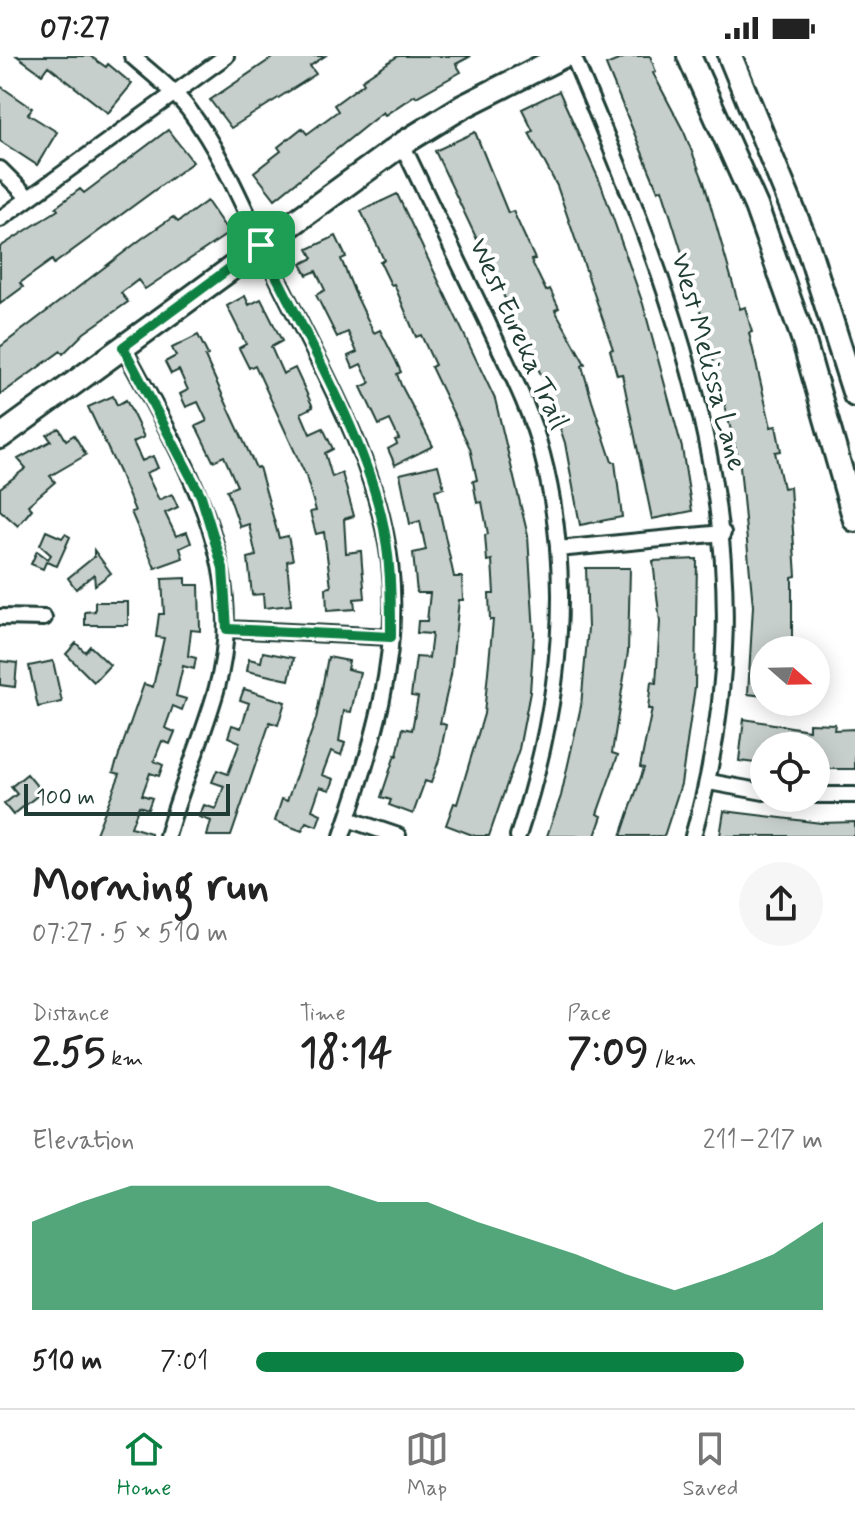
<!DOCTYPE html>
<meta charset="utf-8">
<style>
:root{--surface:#fff;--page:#f6f6f6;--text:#222;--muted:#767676;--line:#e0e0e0;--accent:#0b8043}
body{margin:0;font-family:Mynerve,sans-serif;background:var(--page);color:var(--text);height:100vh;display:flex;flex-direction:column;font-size:30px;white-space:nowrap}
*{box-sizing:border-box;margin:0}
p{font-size:26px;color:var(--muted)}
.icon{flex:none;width:44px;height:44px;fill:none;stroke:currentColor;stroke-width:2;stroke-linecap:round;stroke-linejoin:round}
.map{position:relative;height:780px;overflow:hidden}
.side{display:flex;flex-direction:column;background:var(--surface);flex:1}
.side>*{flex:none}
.needle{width:52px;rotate:110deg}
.tools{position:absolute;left:750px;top:580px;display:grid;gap:16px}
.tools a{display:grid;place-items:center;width:80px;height:80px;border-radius:50%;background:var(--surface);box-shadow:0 4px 20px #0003;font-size:40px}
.scale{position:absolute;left:24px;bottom:20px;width:206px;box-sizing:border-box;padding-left:8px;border:4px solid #1f3d34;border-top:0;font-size:22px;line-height:28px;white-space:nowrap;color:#1f3d34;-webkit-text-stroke:6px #fff;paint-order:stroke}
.pin{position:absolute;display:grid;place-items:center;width:68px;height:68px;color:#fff;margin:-34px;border-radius:16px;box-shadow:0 4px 12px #0006}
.round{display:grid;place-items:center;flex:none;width:84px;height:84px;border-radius:42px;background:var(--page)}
.head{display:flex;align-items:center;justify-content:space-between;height:136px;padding:0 32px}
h1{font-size:44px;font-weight:800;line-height:60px}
.stats{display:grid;grid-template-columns:repeat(3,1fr);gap:12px;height:136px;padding:8px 32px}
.stats div{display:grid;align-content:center}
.stats b{font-size:40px;font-weight:800}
.stats small{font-size:22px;font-weight:400}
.stats p{font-size:22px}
.chart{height:224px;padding:16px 32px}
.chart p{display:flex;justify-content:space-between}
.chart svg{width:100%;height:144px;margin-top:8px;fill:var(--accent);opacity:.7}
ul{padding:0 32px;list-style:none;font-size:26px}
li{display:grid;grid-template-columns:128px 96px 1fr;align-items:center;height:60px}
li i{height:20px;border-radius:10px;background:var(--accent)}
.status{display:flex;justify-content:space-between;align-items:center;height:56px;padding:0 40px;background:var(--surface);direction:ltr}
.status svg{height:22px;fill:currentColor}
.menu{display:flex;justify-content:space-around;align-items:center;height:112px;border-top:2px solid var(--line);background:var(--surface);font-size:22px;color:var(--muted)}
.menu a{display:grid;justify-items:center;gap:4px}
.menu .on{color:var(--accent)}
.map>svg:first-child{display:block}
.building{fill:#c7cfcc;stroke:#1f3d34;stroke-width:2}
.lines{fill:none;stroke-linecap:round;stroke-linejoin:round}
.street-casing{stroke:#1f3d34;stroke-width:20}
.secondary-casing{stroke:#1f3d34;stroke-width:28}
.street{stroke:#fff;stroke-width:14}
.secondary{stroke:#fff;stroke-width:22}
.route-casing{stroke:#fff;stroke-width:16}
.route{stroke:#0b8043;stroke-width:10}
.labels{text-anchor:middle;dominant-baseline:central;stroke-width:8;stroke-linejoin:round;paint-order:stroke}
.street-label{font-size:28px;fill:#1f3d34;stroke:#fff}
</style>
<div class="status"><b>07:27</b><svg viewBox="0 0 49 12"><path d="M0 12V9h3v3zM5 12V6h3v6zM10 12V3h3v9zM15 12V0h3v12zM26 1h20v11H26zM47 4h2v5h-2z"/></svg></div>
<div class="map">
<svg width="855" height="780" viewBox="0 0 855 780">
<rect width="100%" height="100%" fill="#fff"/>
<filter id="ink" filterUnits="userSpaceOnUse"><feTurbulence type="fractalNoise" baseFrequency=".0125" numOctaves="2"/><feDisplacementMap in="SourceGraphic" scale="16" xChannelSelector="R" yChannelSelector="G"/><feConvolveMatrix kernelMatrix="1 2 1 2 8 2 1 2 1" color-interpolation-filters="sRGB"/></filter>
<g filter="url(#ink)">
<path class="building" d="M17,0H90L106,11L108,8L132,28L108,57L48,10L42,18Z
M275,0H325L310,10L316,18L231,72L210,44Z
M398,0H471L456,8L461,16L416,41L415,39L385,59L383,56L275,143L254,116L281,95L278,91L302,72L307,78L338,55L334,49L364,27L362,24Z
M628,0H650L656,16L653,17L684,76L704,126L740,253L745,251L752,276L749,277L771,371L776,370L781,395L775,396L783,432L790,431L796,520L792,521V594H764V640L748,638L753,550L740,410L703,264L662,133L658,135L606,9Z
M0,30L32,52L28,58L57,76L37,109L0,85Z
M559,35L601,128L643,248L682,392L692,455L652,463L622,318L617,319L610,294L613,293L557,130L529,77L533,75L522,53Z
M168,74L193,106L54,208L52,204L20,227L23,231L0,248V191L58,154L56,151L80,133L84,137Z
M475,76L508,157L513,155L535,203L531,204L546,235L550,233L559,252L555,254L585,308L582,310L592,345L612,406H615L622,461L580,469L565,387L545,327L435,95Z
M397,138L495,343L528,480L534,577L530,636L519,693L489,780H475L446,769L454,747L457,748L484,658L493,564H490L489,538H494L492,504L487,505L485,479L488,478L482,446L477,447L473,425L477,424L470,392L431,311L435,309L421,279L416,281L394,228L391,229L380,206L384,204L361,155Z
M207,145L229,177L145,233L138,224L121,237L128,246L84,277L63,298L61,295L0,339V291L144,181L173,161L178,166Z
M336,180L346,201L341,203L354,235L374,277L380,274L396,305L401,316L397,318L401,329L433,390L395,409L388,393L397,388L395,384L399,383L390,364L379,369L361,331L370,327L361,308L353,312L348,300L357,296L348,276L337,281L316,239L325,234L316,215L307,219L301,208L313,202L308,193Z
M245,240L249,249L261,243L282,285L271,291L283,318L295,312L313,351L301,357L310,378L323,372L333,393L325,397L332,421L342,417L354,460L344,463L346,497L361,495L362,509L365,542L354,543L355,553L327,555L326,532L331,531L324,476L316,478L310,456L316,455L306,420L255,309L249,312L239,292L246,288L227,250Z
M198,279L208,299L205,301L256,412L259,411L279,482L288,480L293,504L287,505L291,549L264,552L263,538L252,539L248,502L256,500L249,468L240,471L227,434L237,430L224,400L213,405L196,370L207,365L198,346L186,351L180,338L188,334L179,314L171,318L165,306L176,300L172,292Z
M113,340L117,349L126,344L144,381L133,386L142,405L153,400L158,412L146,417L159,444L172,438L178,451L165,457L176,480L187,476L191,487L180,492L183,502L155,512L131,456L135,455L119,416L88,351Z
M59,372L66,384L74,379L86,399L50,420L55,426L28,449L32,453L18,470L0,454V432L26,412L18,403L51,385L47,379Z
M438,409L444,432L435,434L454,521H462L463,544H459L451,619L440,667L446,669L439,704L431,727L425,725L413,758L389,749L391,744L381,741L395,699L397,700L403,672L412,674L418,641L411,640L416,601L429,602L432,578L417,577L418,565H427L430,537H417L413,497L426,494L420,465L410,468L400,418Z
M46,475L62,482L65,478L70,481L57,510L46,506L43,513L31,508L37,495L48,503L51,499L40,489Z
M94,494L111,517L95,529L94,518L76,533L68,522L94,501Z
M697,503L695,631L681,728L664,780H621L644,712L640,711L652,653H648L651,626L656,627L660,566L653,505Z
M586,512H630L628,596L612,697L618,699L597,758L602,760L595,780H547L561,740L581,650L588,572Z
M186,522V529H199L200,575L191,574L188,600L196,602L194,613L183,610L176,640L186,643L182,654L173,650L165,672L175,676L170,688L162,685L154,705L163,709L159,720L150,717L142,739L152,742L148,753L139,750L131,771L151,777V780H95L120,718L113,716L144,628L153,631L164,582L156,581L159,558H164L162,523Z
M95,546H128V569H85V556L95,555Z
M76,587L85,596L90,590L110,609L94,626L66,598Z
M263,596L294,602L289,624L247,615L249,603L261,606Z
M328,601L349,605L347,613L360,616L351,656L344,655L339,685L345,687L341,699L331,695L322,719L334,723L330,734L320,731L312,754L321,758L317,770L306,766L302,775L275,765L282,743L287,745L316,663Z
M0,605L17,607L15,631L0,629Z
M53,605L62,646L38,651L29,610Z
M244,633L285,646L278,669L270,666L231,780H207L211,765L199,761L204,749L216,753L224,730L212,726L217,714L228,718L240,686L228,681L232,669L241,672L249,647L240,644Z
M744,663L809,674V667L835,668L834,674L855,673V713H816V690H764L763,708L739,705Z
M27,718L42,736L13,759L4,748L17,738L11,731Z
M724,755L821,767L855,766V780H720Z"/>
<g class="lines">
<defs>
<path id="street" d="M132,0C151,17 173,33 189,54C225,102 248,162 274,215C319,309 377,402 390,507C401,601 372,693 342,780
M573,0C683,260 776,496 693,780
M402,88C430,146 458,205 486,263C506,307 530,351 542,398C576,526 559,656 518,780
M0,113L29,142
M0,163L226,0
M123,291C180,398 253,509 216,635C202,684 181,731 167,780
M558,493L723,477
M0,561L44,562
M227,573L391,581
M709,726L764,736
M816,739H855
M348,763L398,780"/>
<path id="secondary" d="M689,0L756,150L803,282L855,464
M730,0L807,188L855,339
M0,381L402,88L462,51L563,0"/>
</defs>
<use href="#street" class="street-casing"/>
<use href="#secondary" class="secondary-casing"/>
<use href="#street" class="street"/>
<use href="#secondary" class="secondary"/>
</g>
</g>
<g class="lines" filter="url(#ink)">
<defs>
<path id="route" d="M261,189C301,272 360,371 381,459C391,499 391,540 391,581L227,573L223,512L201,440L123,291Z"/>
</defs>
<use href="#route" class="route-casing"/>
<use href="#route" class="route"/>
</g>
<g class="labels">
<g class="street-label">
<text transform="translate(518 278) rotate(66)">West Eureka Trail</text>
<text transform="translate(708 306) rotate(75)">West Melissa Lane</text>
</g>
</g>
</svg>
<div class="tools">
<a><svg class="needle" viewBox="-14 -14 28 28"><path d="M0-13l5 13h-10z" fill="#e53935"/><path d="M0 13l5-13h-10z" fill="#767676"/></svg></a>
<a><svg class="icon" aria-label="locate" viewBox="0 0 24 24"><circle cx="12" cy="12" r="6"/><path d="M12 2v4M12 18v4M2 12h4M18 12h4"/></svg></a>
</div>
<div class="scale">100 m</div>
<div class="pin" style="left:261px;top:189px;background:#1e9e55"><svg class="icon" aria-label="arrive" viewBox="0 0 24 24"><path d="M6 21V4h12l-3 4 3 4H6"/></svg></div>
</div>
<section class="side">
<div class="head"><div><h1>Morning run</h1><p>07:27 · 5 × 510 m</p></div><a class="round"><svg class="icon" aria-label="share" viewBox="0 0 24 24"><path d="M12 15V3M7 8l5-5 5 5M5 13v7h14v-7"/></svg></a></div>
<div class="stats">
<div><p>Distance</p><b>2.55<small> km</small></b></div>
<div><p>Time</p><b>18:14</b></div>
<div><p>Pace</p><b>7:09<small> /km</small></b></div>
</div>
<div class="chart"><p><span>Elevation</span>211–217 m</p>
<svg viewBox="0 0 160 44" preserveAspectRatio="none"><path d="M0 44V17L10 11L20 6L30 6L40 6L50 6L60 6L70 11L80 11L90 17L100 22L110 27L120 33L130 38L140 33L150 27L160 17V44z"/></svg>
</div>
<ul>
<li><b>510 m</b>7:01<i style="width:86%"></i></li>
</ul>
</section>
<nav class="menu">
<a class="on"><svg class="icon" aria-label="home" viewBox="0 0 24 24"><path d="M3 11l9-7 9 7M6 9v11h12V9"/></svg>Home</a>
<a><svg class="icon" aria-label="map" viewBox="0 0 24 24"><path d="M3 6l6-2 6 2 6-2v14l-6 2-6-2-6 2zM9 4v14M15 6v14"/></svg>Map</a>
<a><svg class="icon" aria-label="saved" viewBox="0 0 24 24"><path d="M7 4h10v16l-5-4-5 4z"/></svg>Saved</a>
</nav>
